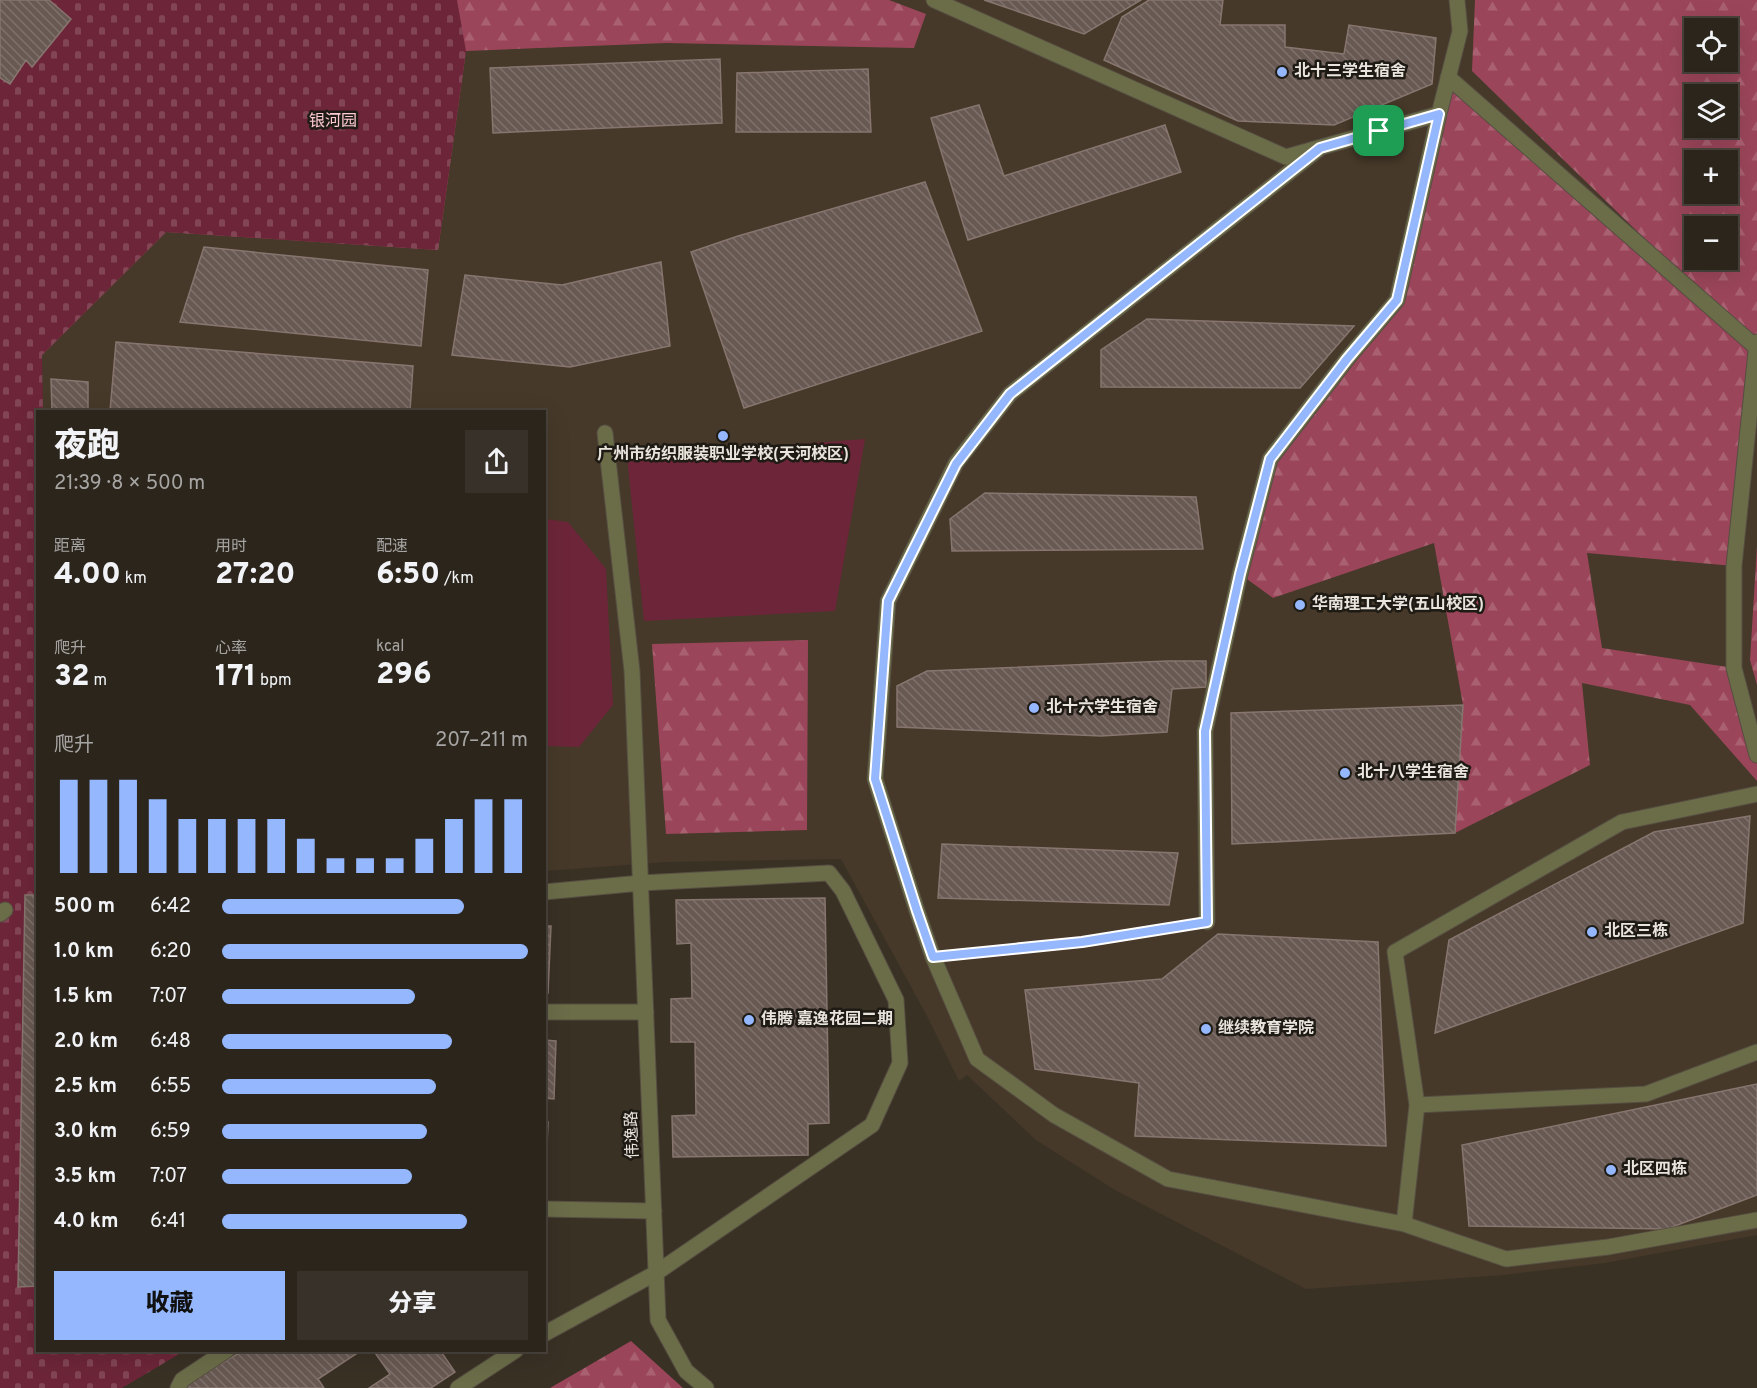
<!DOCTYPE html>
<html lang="zh">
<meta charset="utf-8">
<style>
:root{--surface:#2c251c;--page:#383129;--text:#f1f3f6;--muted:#a6a5a3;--line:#48423b;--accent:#94b7fd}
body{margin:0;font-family:Overpass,"Noto Sans SC",sans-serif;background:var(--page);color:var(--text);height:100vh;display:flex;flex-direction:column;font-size:22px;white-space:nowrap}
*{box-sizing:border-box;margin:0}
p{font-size:20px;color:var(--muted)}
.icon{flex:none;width:33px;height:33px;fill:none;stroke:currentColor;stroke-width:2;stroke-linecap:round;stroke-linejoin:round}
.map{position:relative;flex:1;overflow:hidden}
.side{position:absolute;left:36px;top:410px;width:510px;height:942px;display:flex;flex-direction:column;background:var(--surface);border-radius:0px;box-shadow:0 6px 24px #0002,0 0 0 2px var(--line)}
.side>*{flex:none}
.fabs{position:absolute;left:1684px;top:18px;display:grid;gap:12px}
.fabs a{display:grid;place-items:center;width:54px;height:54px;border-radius:0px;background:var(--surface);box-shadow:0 6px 24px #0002,0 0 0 2px var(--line);font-size:30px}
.pin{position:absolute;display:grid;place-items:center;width:51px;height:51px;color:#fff;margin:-26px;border-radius:12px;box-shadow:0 3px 9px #0006}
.round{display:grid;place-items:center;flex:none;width:63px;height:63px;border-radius:0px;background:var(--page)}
.overview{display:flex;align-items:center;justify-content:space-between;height:102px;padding:0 18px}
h1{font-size:33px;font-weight:800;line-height:45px}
.metrics{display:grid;grid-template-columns:repeat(3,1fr);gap:9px;height:102px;padding:6px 18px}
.metrics div{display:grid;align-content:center}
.metrics b{font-size:30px;font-weight:800}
.metrics small{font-size:16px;font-weight:400}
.metrics p{font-size:16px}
.chart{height:168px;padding:12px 18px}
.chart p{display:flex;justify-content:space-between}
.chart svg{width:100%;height:108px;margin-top:6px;stroke:var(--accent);stroke-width:6}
.button{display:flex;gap:12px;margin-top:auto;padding:12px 18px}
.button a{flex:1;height:69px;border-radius:0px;background:var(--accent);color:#111;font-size:24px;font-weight:800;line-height:69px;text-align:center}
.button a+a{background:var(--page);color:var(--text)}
ul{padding:0 18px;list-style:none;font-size:20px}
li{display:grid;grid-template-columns:96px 72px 1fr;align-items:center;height:45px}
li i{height:15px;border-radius:8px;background:var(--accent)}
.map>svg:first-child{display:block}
.built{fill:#463929;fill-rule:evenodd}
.grass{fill:#6d2639}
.forest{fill:url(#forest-firs);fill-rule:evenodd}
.cemetery{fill:url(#cemetery-stones)}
.building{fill:url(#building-back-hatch);stroke:#87756f;stroke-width:1.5}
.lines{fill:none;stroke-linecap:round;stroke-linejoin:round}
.lane-casing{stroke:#564e42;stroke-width:17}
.street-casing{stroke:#564e42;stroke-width:17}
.path{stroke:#6f675c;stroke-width:4;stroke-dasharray:4.5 4.5;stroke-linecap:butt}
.lane{stroke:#6b6d49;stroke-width:15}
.street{stroke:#6b6d49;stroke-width:15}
.route-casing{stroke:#fff;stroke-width:12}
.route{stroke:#94b7fd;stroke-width:8}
.poi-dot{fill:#94b7fd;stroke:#1e1a14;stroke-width:2}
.labels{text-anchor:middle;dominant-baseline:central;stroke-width:5;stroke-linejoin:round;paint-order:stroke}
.poi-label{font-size:16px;font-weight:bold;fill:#e9e4dc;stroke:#1e1a14;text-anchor:start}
.park-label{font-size:16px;fill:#fcc9d2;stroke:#1e1a14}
.street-label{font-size:16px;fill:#e9e4dc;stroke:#1e1a14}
</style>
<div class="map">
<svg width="1757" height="1388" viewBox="0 0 1757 1388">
<defs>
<pattern id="forest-firs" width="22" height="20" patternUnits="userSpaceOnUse" patternTransform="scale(1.5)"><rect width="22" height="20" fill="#9b455a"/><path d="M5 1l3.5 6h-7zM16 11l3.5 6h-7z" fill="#a96071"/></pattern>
<pattern id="cemetery-stones" width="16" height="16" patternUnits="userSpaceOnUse" patternTransform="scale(1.5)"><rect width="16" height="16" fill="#6d2639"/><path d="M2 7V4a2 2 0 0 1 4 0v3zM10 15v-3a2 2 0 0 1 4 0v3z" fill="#824555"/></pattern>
<pattern id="building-back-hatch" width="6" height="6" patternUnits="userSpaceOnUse" patternTransform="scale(1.5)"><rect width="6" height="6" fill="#695953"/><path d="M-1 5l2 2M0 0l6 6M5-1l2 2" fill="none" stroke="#7e716b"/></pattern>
</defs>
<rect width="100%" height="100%" fill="#3a3125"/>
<path class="built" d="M457,0H1757V1235L1605,1263L1503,1275L1306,1289L1115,1190L1036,1140L967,1075L959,1081L926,1014L841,859L665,862L545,871L544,411H43L42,355L166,232L437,250ZM1695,28H1728V62H1695ZM1695,94H1728V128H1695ZM1695,160H1728V194H1695ZM1695,226H1728V260H1695Z"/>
<path class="grass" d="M865,439L835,611L644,621L627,457Z
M545,519L568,522L606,569L613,705L579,747L545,746Z"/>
<path class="forest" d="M115,0H889L926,14L914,48L666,43L466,51L438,250L166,232L42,355Z
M1475,0H1757V342L1734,566L1587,553L1602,648L1734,668L1757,755V781L1690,705L1582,683L1590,765L1455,833L1463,705L1434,543L1273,598L1240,574L1270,459L1397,300L1448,77L1743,334L1472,71ZM1695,28H1728V62H1695ZM1695,94H1728V128H1695ZM1695,160H1728V194H1695ZM1695,226H1728V260H1695Z
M1757,546V685L1750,660Z
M808,640L807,830L666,834L652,644Z
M631,1341L683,1388H550Z"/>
<path class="cemetery" d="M0,0H457L466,51L438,250L166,232L42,355L43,411H38V1350H186L122,1388H0Z"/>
<path class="building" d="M0,0H49L71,19L32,67L26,60L10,84L0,78Z
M984,0H1141L1084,34Z
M1149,0H1223L1220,25H1285V47L1344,54L1349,25L1436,38L1432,84L1334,125L1238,121L1104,60L1122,17Z
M720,59L722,123L493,133L490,68Z
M868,69L871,132H736L737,73Z
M979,105L1004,176L1165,125L1181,172L968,240L931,118Z
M925,182L982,331L744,408L691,252L738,236Z
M204,247L428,270L421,346L180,322Z
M661,262L670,346L570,367L452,355L465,275L562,285Z
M1147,319L1354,326L1300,388L1101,387V350Z
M116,342L413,366L410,411H110Z
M51,379L88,382V411H52Z
M985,493L1196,497L1203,549L952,551L950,519Z
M1168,661H1206V687L1172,689L1167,732L1101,736L897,727V686L927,671Z
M1463,705L1455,833L1232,844L1231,713Z
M1750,816L1743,923L1435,1033L1449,940L1654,832Z
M942,844L1178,853L1169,905L938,898Z
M25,895H38V1286L18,1287Z
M825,898L829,1123L808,1124V1155L673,1157L672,1116L696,1115L695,1042H671V999L692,998L691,943L677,944L676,900Z
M544,926H551L548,993H544Z
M1218,934L1378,942L1386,1146L1135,1136L1139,1083L1035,1069L1025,990L1162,979Z
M544,1040L556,1041L554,1099L544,1098Z
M1757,1084V1195L1667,1229L1469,1226L1462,1145Z
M544,1122H548L545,1192H544Z
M244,1350H362L318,1379L324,1388H180Z
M373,1350H440L455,1372L431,1388H369L390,1374Z"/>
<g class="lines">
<defs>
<path id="lane" d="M605,433L632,671L658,1320L686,1371L706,1388
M544,892L641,883L829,873L843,891L896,1000L900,1063L872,1125L656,1273L544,1334
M544,1012H646
M544,1209L654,1211
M178,1388L182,1380L227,1350
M458,1388L516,1350"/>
<path id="street" d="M934,0L1286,157L1439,114L1460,31L1457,0
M1448,77L1757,348
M1320,148L1010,394L956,463L888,601L875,779L917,911L933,957L977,1059L1054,1115L1168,1179L1404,1224L1506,1259L1608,1247L1757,1220
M1757,342L1734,566V668L1757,755
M0,914L5,910
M1207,922L1205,731L1240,574L1270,459L1347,359L1397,300L1439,114
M1417,1105L1395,952L1622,822L1757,794
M1404,1224L1417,1105L1646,1094L1757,1052"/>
</defs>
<use href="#lane" class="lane-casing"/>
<use href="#street" class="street-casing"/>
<path class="path" d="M955,955L1082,942L1186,925"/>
<use href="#lane" class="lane"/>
<use href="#street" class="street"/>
</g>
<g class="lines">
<defs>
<path id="route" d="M1439,114L1397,300L1347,359L1270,459L1240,574L1205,731L1207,922L1082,942L933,957L917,911L875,779L888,601L956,464L1010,394L1320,148Z"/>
</defs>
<use href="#route" class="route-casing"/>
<use href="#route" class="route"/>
</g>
<g class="poi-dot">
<circle cx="1282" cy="72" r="6"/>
<circle cx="723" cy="436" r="6"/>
<circle cx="1300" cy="605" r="6"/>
<circle cx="1034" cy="708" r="6"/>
<circle cx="1345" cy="773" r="6"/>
<circle cx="1592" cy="932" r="6"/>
<circle cx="749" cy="1020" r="6"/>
<circle cx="1206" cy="1029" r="6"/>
<circle cx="1611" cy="1170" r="6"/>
</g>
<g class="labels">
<g class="poi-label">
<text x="1294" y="72">北十三学生宿舍</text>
<text x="723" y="455" text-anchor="middle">广州市纺织服装职业学校(天河校区)</text>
<text x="1312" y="605">华南理工大学(五山校区)</text>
<text x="1046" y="708">北十六学生宿舍</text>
<text x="1357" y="773">北十八学生宿舍</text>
<text x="1604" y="932">北区三栋</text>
<text x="761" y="1020">伟腾 嘉逸花园二期</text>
<text x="1218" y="1029">继续教育学院</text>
<text x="1623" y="1170">北区四栋</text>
</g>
<g class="park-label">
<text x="333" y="122">银河园</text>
</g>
<g class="street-label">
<text transform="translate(633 1135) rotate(-92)">伟逸路</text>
</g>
</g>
</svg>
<div class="fabs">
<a><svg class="icon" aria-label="locate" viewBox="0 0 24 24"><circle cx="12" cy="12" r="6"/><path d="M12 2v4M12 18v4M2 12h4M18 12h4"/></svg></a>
<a><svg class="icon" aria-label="layers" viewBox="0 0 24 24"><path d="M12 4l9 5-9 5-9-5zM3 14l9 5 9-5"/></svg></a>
<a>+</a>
<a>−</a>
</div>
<div class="pin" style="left:1379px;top:131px;background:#1e9e55"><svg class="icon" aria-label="arrive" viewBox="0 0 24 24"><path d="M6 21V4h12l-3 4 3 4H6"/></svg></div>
<section class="side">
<div class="overview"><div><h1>夜跑</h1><p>21:39 · 8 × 500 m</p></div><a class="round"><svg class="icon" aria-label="share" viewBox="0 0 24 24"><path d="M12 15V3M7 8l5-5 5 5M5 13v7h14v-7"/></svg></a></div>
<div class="metrics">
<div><p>距离</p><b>4.00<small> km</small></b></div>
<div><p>用时</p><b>27:20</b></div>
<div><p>配速</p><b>6:50<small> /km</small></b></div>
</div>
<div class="metrics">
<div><p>爬升</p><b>32<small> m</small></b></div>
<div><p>心率</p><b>171<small> bpm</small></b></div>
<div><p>kcal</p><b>296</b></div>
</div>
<div class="chart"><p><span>爬升</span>207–211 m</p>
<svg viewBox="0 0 160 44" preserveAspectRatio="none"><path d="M5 44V6M15 44V6M25 44V6M35 44V14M45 44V22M55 44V22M65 44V22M75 44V22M85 44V30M95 44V38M105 44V38M115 44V38M125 44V30M135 44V22M145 44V14M155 44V14"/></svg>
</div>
<ul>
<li><b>500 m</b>6:42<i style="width:79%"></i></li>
<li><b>1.0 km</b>6:20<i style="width:100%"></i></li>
<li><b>1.5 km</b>7:07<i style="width:63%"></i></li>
<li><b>2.0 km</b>6:48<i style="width:75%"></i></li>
<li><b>2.5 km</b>6:55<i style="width:70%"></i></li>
<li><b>3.0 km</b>6:59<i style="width:67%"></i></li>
<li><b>3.5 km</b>7:07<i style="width:62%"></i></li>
<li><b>4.0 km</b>6:41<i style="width:80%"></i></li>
</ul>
<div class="button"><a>收藏</a><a>分享</a></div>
</section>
</div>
